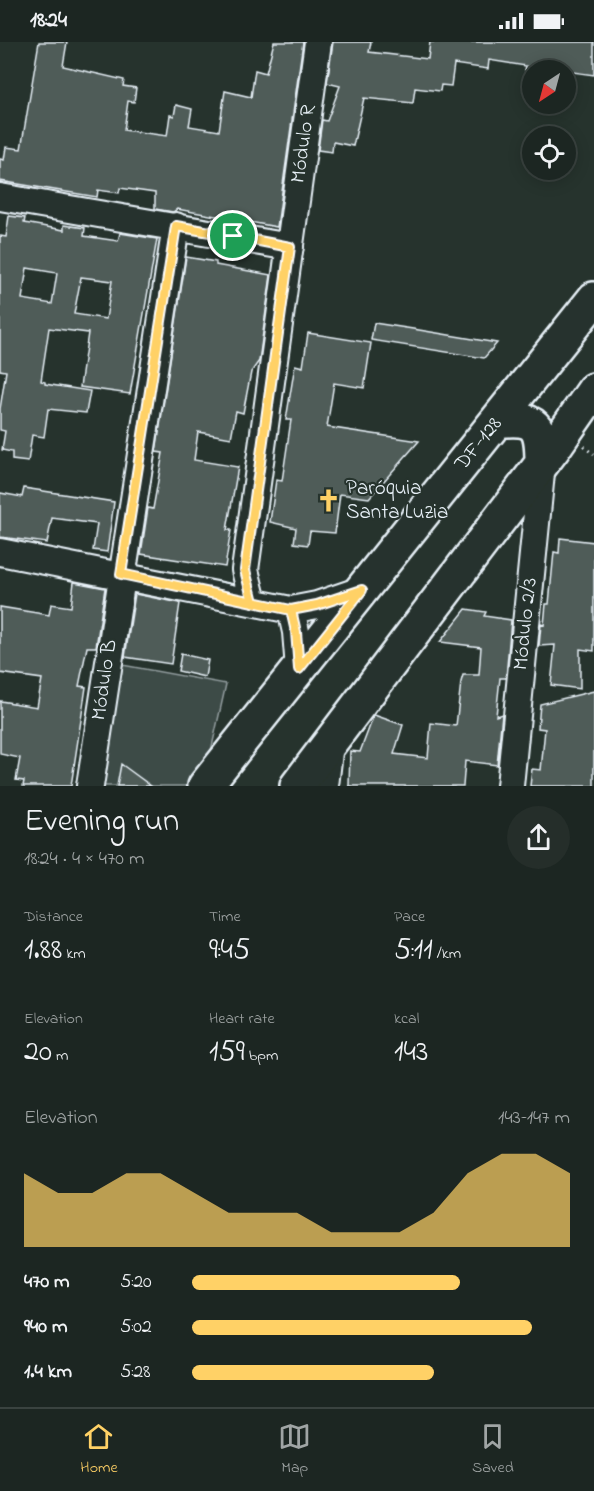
<!DOCTYPE html>
<meta charset="utf-8">
<style>
:root{--surface:#1c2622;--page:#252e2a;--text:#f1f3f6;--muted:#a0a5a5;--line:#3a4340;--accent:#ffd166}
body{margin:0;font-family:"Indie Flower",sans-serif;background:var(--page);color:var(--text);height:100vh;display:flex;flex-direction:column;font-size:22px;white-space:nowrap}
*{box-sizing:border-box;margin:0}
p{font-size:20px;color:var(--muted)}
.icon{flex:none;width:33px;height:33px;fill:none;stroke:currentColor;stroke-width:2;stroke-linecap:round;stroke-linejoin:round}
.map{position:relative;height:744px;overflow:hidden}
.details{display:flex;flex-direction:column;background:var(--surface);flex:1}
.details>*{flex:none}
.needle{width:39px;rotate:216deg}
.controls{position:absolute;left:522px;top:18px;display:grid;gap:12px}
.controls a{display:grid;place-items:center;width:54px;height:54px;border-radius:50%;background:var(--surface);box-shadow:0 3px 15px #0003,0 0 0 2px var(--line);font-size:30px}
.pin{position:absolute;display:grid;place-items:center;width:51px;height:51px;color:#fff;margin:-26px;border:3px solid #fff;border-radius:50%;box-shadow:0 2px 6px #0007}
.round{display:grid;place-items:center;flex:none;width:63px;height:63px;border-radius:32px;background:var(--page)}
.summary{display:flex;align-items:center;justify-content:space-between;height:102px;padding:0 24px}
h1{font-size:33px;font-weight:600;line-height:45px}
.figures{display:grid;grid-template-columns:repeat(3,1fr);gap:9px;height:102px;padding:6px 24px}
.figures div{display:grid;align-content:center}
.figures b{font-size:30px;font-weight:600}
.figures small{font-size:16px;font-weight:400}
.figures p{font-size:16px}
.chart{height:168px;padding:12px 24px}
.chart p{display:flex;justify-content:space-between}
.chart svg{width:100%;height:108px;margin-top:6px;fill:var(--accent);opacity:.7}
ul{padding:0 24px;list-style:none;font-size:20px}
li{display:grid;grid-template-columns:96px 72px 1fr;align-items:center;height:45px}
li i{height:15px;border-radius:8px;background:var(--accent)}
.status{display:flex;justify-content:space-between;align-items:center;height:42px;padding:0 30px;background:var(--surface);direction:ltr}
.status svg{height:16px;fill:currentColor}
.tabs{display:flex;justify-content:space-around;align-items:center;height:84px;border-top:2px solid var(--line);background:var(--surface);font-size:16px;color:var(--muted)}
.tabs a{display:grid;justify-items:center;gap:3px}
.tabs .active{color:var(--accent)}
.map>svg:first-child{display:block}
.green{fill:#3e4b47;stroke:#939ea0;stroke-width:1.5}
.building{fill:#505c59;stroke:#e8f1f8;stroke-width:1.5;fill-rule:evenodd}
.lines{fill:none;stroke-linecap:round;stroke-linejoin:round}
.minor-casing{stroke:#e8f1f8;stroke-width:30}
.major-casing{stroke:#e8f1f8;stroke-width:38}
.path{stroke:#e8f1f8;stroke-width:3;stroke-dasharray:1.5 4.5;stroke-linecap:butt}
.minor{stroke:#26332d;stroke-width:26}
.major{stroke:#26332d;stroke-width:33}
.route-casing{stroke:#fff;stroke-width:12}
.route{stroke:#ffd166;stroke-width:8}
.labels{text-anchor:middle;dominant-baseline:central;stroke-width:4.5;stroke-linejoin:round;paint-order:stroke}
.street-label{font-size:21px;fill:#e8f1f8;stroke:#26332d}
.poi-label{font-size:21px;fill:#e8f1f8;stroke:#26332d;text-anchor:start}
</style>
<div class="status"><b>18:24</b><svg viewBox="0 0 49 12"><path d="M0 12V9h3v3zM5 12V6h3v6zM10 12V3h3v9zM15 12V0h3v12zM26 1h20v11H26zM47 4h2v5h-2z"/></svg></div>
<div class="map">
<svg width="594" height="744" viewBox="0 0 594 744">
<rect width="100%" height="100%" fill="#26332d"/>
<filter id="ink" filterUnits="userSpaceOnUse"><feTurbulence type="fractalNoise" baseFrequency=".0167" numOctaves="2"/><feDisplacementMap in="SourceGraphic" scale="12" xChannelSelector="R" yChannelSelector="G"/><feConvolveMatrix kernelMatrix="1 2 1 2 8 2 1 2 1" color-interpolation-filters="sRGB"/></filter>
<g filter="url(#ink)">
<path class="green" d="M117,622L226,642L211,709L186,744H96Z"/>
<path class="building" d="M39,0H67L63,24L124,38L123,44L136,46L134,60L128,59L124,88L167,94L170,73L174,74L176,63L192,67L189,84L219,89L225,49L251,55L255,28L266,31L274,0H303L277,185L177,167L173,170L155,167V151L120,146L119,151L98,148L97,155L0,139V117L4,118L6,105L21,107Z
M333,0H371L369,10L428,17L430,0H594V33L544,26V28H525L526,24L489,18L488,27L454,22L451,44L441,43L440,49L415,46L413,61L364,56L353,104L333,100L332,110L318,108L322,78L327,79L340,44L327,41Z
M9,174L25,176L24,181L64,188V183L85,186L84,194L118,199L120,191L157,197L130,352L80,345L88,291L49,286L41,339L45,340V342L90,349L86,371L48,367L44,395L32,393L28,420L12,418V410L2,408L5,389L0,388V367L6,329L0,328V194L6,195ZM27,226L57,231L52,262L22,257ZM81,235L112,239L106,277L74,272Z
M186,215L216,220V223L271,233L259,319L251,330L243,371L236,369L231,396L198,390L194,418L238,425L227,488H231L225,525L141,512L148,466L153,467L163,411L156,410Z
M374,281L413,287L497,301L484,316L371,298Z
M308,291L371,301L364,346L334,341L327,385L419,399L369,456L340,452L335,491L310,489L308,503L294,501L296,486L270,480L276,438L282,439L291,378H286L295,323L303,325Z
M24,446L114,460L107,510L93,508L97,482L52,476L47,501L0,495V451L22,455Z
M560,496L594,500V609L580,607V647L551,643L555,603L539,604L541,582L544,583L546,562H549L554,510L559,511Z
M74,540L105,546L96,605H87L79,644L86,645L71,744H23L24,739L16,738L20,716L0,712V659L37,665L42,637L0,631V565L49,573L51,562L71,565Z
M135,552L180,561L171,622L125,615Z
M466,567L486,570L484,574L511,578L506,636H500L496,674L502,672L497,723L465,719L463,744H349L350,709L360,710L374,673L403,683L394,712L428,716L431,681L456,684L461,640L463,633H479L481,605L440,600Z
M181,612L208,618L205,635L178,629Z
M594,649V744H530L532,727L541,728L545,687L538,686L540,662Z
M121,722L151,744H117Z"/>
<g class="lines">
<defs>
<path id="minor" d="M0,155L290,205
M0,510L291,568L317,563L361,548
M253,560L245,528L318,0
M291,568L296,590L299,627
M90,744L176,184
M325,744L330,701
M510,744L542,421"/>
<path id="major" d="M497,379C536,374 542,384 542,421
M205,744L594,257
M297,744L553,407L594,348"/>
</defs>
<use href="#minor" class="minor-casing"/>
<use href="#major" class="major-casing"/>
<path class="path" d="M584,404L594,413"/>
<use href="#minor" class="minor"/>
<use href="#major" class="major"/>
</g>
</g>
<g class="lines" filter="url(#ink)">
<defs>
<path id="route" d="M233,194L176,184L121,532L291,568L317,563L362,548L299,627L296,590L291,568L253,560L245,528L290,205L233,194"/>
</defs>
<use href="#route" class="route-casing"/>
<use href="#route" class="route"/>
</g>
<defs>
<symbol id="church-bare" viewBox="-9 -9 18 18"><path d="M-1.2-6h2.4v3.5h3.3v2.4h-3.3V6h-2.4V-.1h-3.3v-2.4h3.3Z" fill="#ffd166" stroke="#26332d" stroke-width="2.5" paint-order="stroke"/></symbol>
</defs>
<g fill-rule="evenodd">
<use href="#church-bare" x="312" y="442" width="33" height="33"/>
</g>
<g class="labels">
<g class="street-label">
<text transform="translate(304 102) rotate(-82)">Módulo R</text>
<text transform="translate(479 402) rotate(-51)">DF-128</text>
<text transform="translate(526 582) rotate(-84)">Módulo 2/3</text>
<text transform="translate(105 638) rotate(-82)">Módulo B</text>
</g>
<g class="poi-label">
<text x="346" y="447">Paróquia<tspan x="346" dy="24">Santa Luzia</tspan></text>
</g>
</g>
</svg>
<div class="controls">
<a><svg class="needle" viewBox="-14 -14 28 28"><path d="M0-13l5 13h-10z" fill="#e53935"/><path d="M0 13l5-13h-10z" fill="#a0a5a5"/></svg></a>
<a><svg class="icon" aria-label="locate" viewBox="0 0 24 24"><circle cx="12" cy="12" r="6"/><path d="M12 2v4M12 18v4M2 12h4M18 12h4"/></svg></a>
</div>
<div class="pin" style="left:233px;top:194px;background:#1e9e55"><svg class="icon" aria-label="arrive" viewBox="0 0 24 24"><path d="M6 21V4h12l-3 4 3 4H6"/></svg></div>
</div>
<section class="details">
<div class="summary"><div><h1>Evening run</h1><p>18:24 · 4 × 470 m</p></div><a class="round"><svg class="icon" aria-label="share" viewBox="0 0 24 24"><path d="M12 15V3M7 8l5-5 5 5M5 13v7h14v-7"/></svg></a></div>
<div class="figures">
<div><p>Distance</p><b>1.88<small> km</small></b></div>
<div><p>Time</p><b>9:45</b></div>
<div><p>Pace</p><b>5:11<small> /km</small></b></div>
</div>
<div class="figures">
<div><p>Elevation</p><b>20<small> m</small></b></div>
<div><p>Heart rate</p><b>159<small> bpm</small></b></div>
<div><p>kcal</p><b>143</b></div>
</div>
<div class="chart"><p><span>Elevation</span>143–147 m</p>
<svg viewBox="0 0 160 44" preserveAspectRatio="none"><path d="M0 44V14L10 22L20 22L30 14L40 14L50 22L60 30L70 30L80 30L90 38L100 38L110 38L120 30L130 14L140 6L150 6L160 14V44z"/></svg>
</div>
<ul>
<li><b>470 m</b>5:20<i style="width:71%"></i></li>
<li><b>940 m</b>5:02<i style="width:90%"></i></li>
<li><b>1.4 km</b>5:28<i style="width:64%"></i></li>
</ul>
</section>
<nav class="tabs">
<a class="active"><svg class="icon" aria-label="home" viewBox="0 0 24 24"><path d="M3 11l9-7 9 7M6 9v11h12V9"/></svg>Home</a>
<a><svg class="icon" aria-label="map" viewBox="0 0 24 24"><path d="M3 6l6-2 6 2 6-2v14l-6 2-6-2-6 2zM9 4v14M15 6v14"/></svg>Map</a>
<a><svg class="icon" aria-label="saved" viewBox="0 0 24 24"><path d="M7 4h10v16l-5-4-5 4z"/></svg>Saved</a>
</nav>
